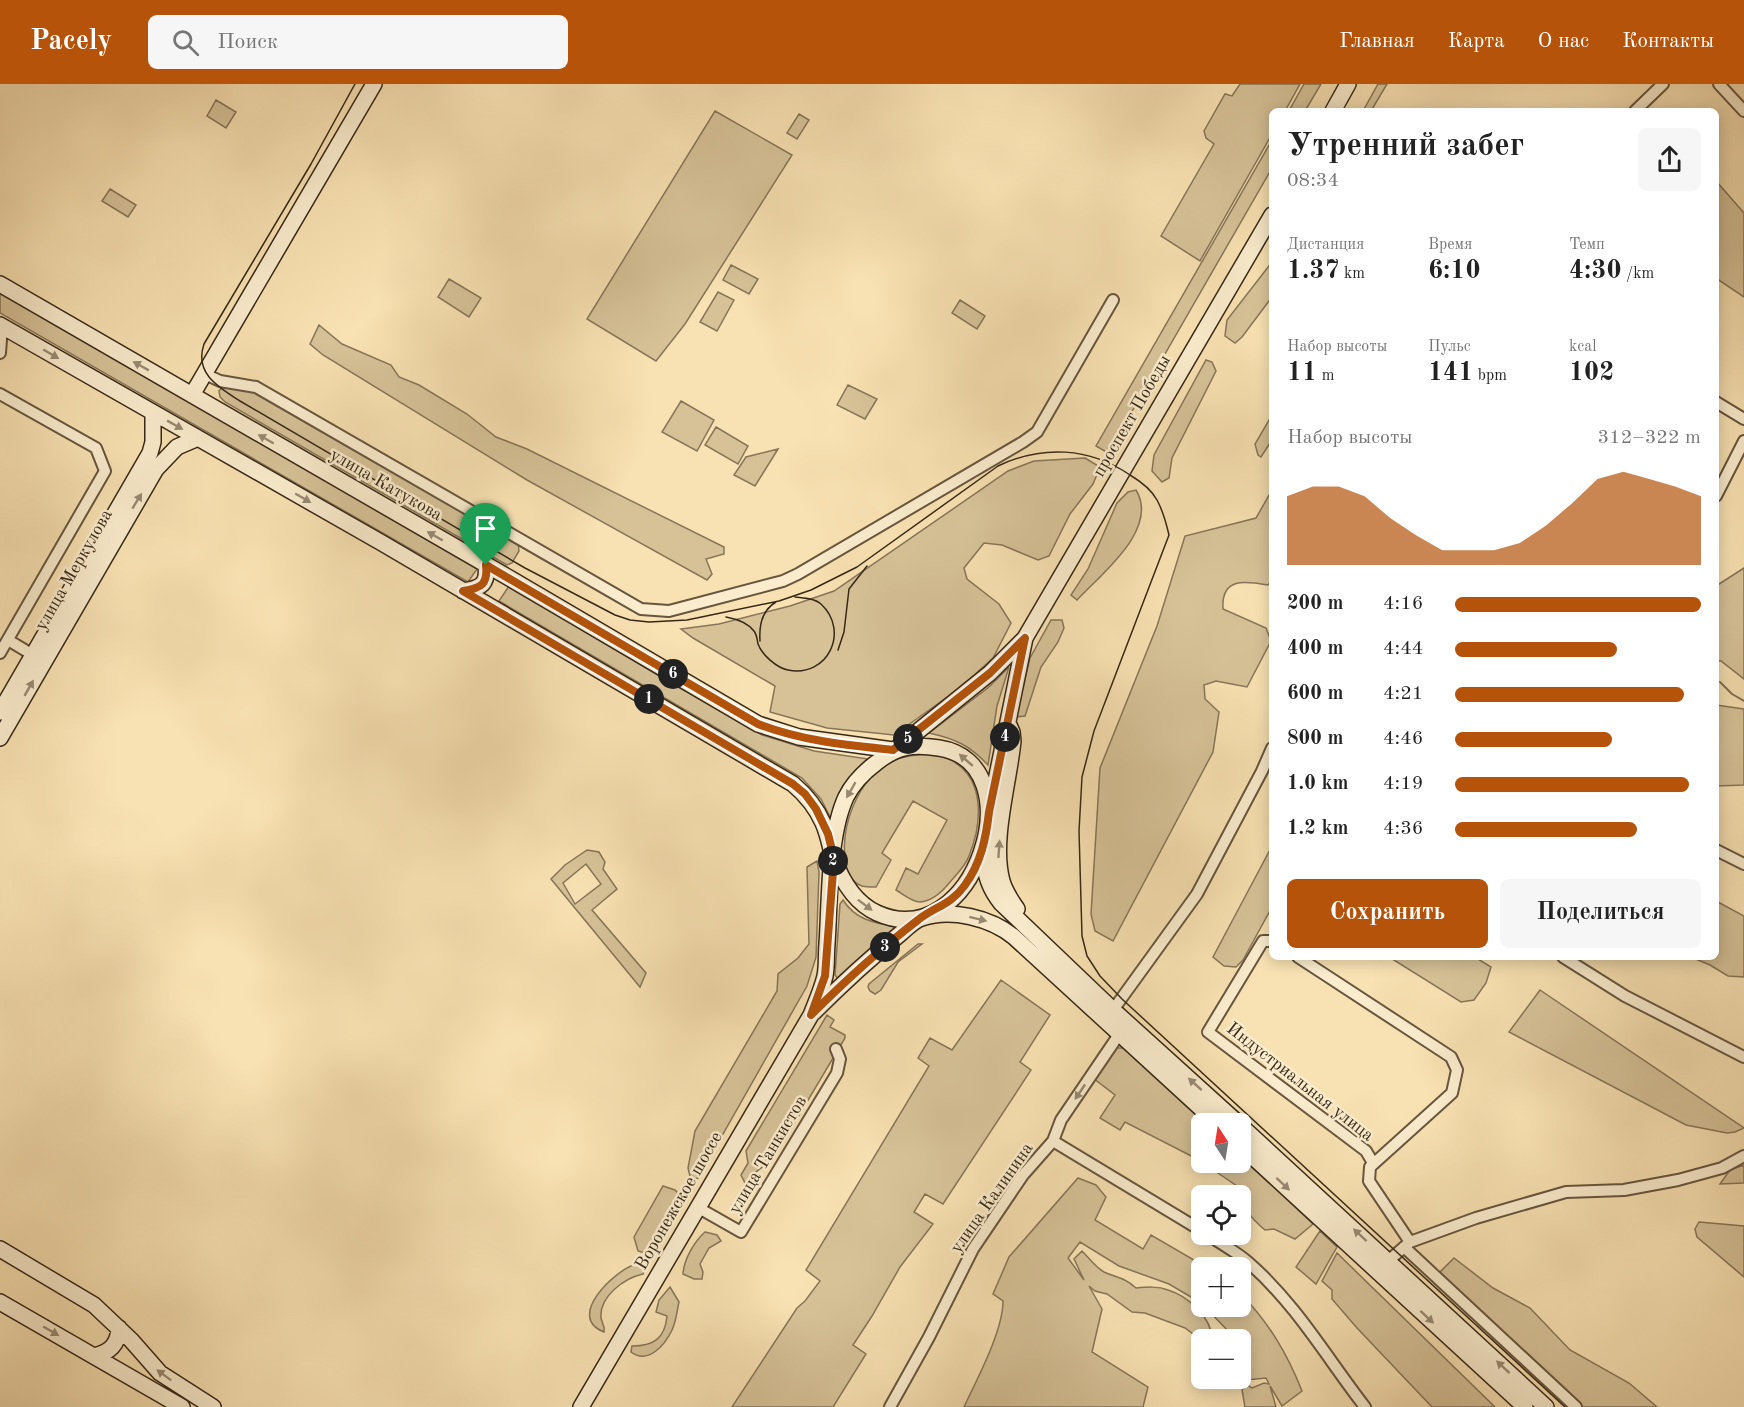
<!DOCTYPE html>
<html lang="ru">
<meta charset="utf-8">
<style>
:root{--surface:#fff;--page:#f6f6f6;--text:#222;--muted:#767676;--accent:#b45309}
body{margin:0;font-family:"Old Standard TT",serif;background:var(--page);color:var(--text);height:100vh;display:flex;flex-direction:column;font-size:22px;white-space:nowrap}
*{box-sizing:border-box;margin:0}
p{font-size:20px;color:var(--muted)}
.icon{flex:none;width:33px;height:33px;fill:none;stroke:currentColor;stroke-width:2;stroke-linecap:round;stroke-linejoin:round}
.map{position:relative;flex:1;overflow:hidden}
.panel{position:absolute;left:1269px;top:24px;width:450px;height:852px;display:flex;flex-direction:column;background:var(--surface);border-radius:9px;box-shadow:0 3px 15px #0003}
.panel>*{flex:none}
.needle{width:39px;rotate:348deg}
.fabs{position:absolute;left:1191px;top:1029px;display:grid;gap:12px}
.fabs a{display:grid;place-items:center;width:60px;height:60px;border-radius:9px;background:var(--surface);box-shadow:0 3px 15px #0003;font-size:30px}
.pin{position:absolute;display:grid;place-items:center;width:51px;height:51px;color:#fff;margin:-62px -26px;border-radius:50% 50% 50% 0;rotate:-45deg;box-shadow:0 0 6px #0007}
.pin .icon{rotate:45deg}
.km{position:absolute;width:30px;height:30px;margin:-15px;border-radius:50%;background:#222;color:#fff;font-size:16px;line-height:30px;text-align:center}
.round{display:grid;place-items:center;flex:none;width:63px;height:63px;border-radius:9px;background:var(--page)}
.overview{display:flex;align-items:center;justify-content:space-between;height:102px;padding:0 18px}
h1{font-size:33px;font-weight:700;line-height:45px}
.figures{display:grid;grid-template-columns:repeat(3,1fr);gap:9px;height:102px;padding:6px 18px}
.figures div{display:grid;align-content:center}
.figures b{font-size:26px;font-weight:700}
.figures small{font-size:16px;font-weight:400}
.figures p{font-size:16px}
.chart{height:168px;padding:12px 18px}
.chart p{display:flex;justify-content:space-between}
.chart svg{width:100%;height:108px;margin-top:6px;fill:var(--accent);opacity:.7}
.action{display:flex;gap:12px;margin-top:auto;padding:12px 18px}
.action a{flex:1;height:69px;border-radius:9px;background:var(--accent);color:#fff;font-size:24px;font-weight:700;line-height:69px;text-align:center}
.action a+a{background:var(--page);color:var(--text)}
ul{padding:0 18px;list-style:none;font-size:20px}
li{display:grid;grid-template-columns:96px 72px 1fr;align-items:center;height:45px}
li i{height:15px;border-radius:8px;background:var(--accent)}
header{display:flex;align-items:center;gap:36px;box-sizing:border-box;height:84px;padding:0 30px;background:var(--accent);color:#fff}
header strong{font-size:28px}
nav{display:flex;gap:33px;margin-inline-start:auto;font-size:21px}
.search{width:420px;height:54px;background:var(--page);display:flex;align-items:center;gap:15px;box-sizing:border-box;padding:0 21px;border-radius:9px;color:var(--muted);font-size:22px}
.map>svg:first-child{display:block}
.green{fill:#d7c298;stroke:#877558;stroke-width:1.5;fill-rule:evenodd}
.lines{fill:none;stroke-linecap:round;stroke-linejoin:round}
.stream{stroke:#837154;stroke-width:2}
.street-casing{stroke:#67563e;stroke-width:14}
.secondary-casing{stroke:#372817;stroke-width:18}
.street{stroke:#faeccd;stroke-width:10}
.secondary{stroke:#faeccd;stroke-width:15}
.tram{stroke:#372817;stroke-width:1.5}
.oneway{fill:#988a72}
.route-casing{stroke:#fff;stroke-width:12}
.route{stroke:#b45309;stroke-width:8}
.labels{text-anchor:middle;dominant-baseline:central;stroke-width:5;stroke-linejoin:round;paint-order:stroke}
.street-label{font-size:18px;fill:#372817;stroke:#faeccd}
</style>
<header>
<strong>Pacely</strong>
<div class="search"><svg class="icon" aria-label="search" viewBox="0 0 24 24"><circle cx="10" cy="10" r="6"/><path d="M15 15l6 6"/></svg>Поиск</div>
<nav><a>Главная</a><a>Карта</a><a>О нас</a><a>Контакты</a></nav>
</header>
<div class="map">
<svg width="1744" height="1323" viewBox="0 0 1744 1323">
<rect width="100%" height="100%" fill="#f8e1b2"/>
<filter id="stains"><feTurbulence type="fractalNoise" baseFrequency=".00333" numOctaves="4"/><feColorMatrix values="0 0 0 0 .2 0 0 0 0 .09 0 0 0 0 .02 0 0 0 .5 -.17"/></filter>
<radialGradient id="worn" r=".72"><stop offset=".6" stop-color="#630" stop-opacity="0"/><stop offset="1" stop-color="#630" stop-opacity=".3"/></radialGradient>
<path class="green" d="M1240,0H1300L1285,27H1272V50L1200,177L1161,152L1214,60L1206,54L1204,47L1225,10L1232,12Z
M1304,0H1321L1305,27H1289Z
M1378,0H1387L1371,27H1363Z
M216,16L236,28L226,44L207,32Z
M715,27L792,71L685,240L656,277L587,235Z
M799,30L809,36L797,55L787,49Z
M1272,56V84L1108,369L1096,362Z
M1716,97L1744,129V213L1716,194Z
M110,105L136,121L128,133L102,117Z
M1272,178V213L1242,253L1235,259L1225,252L1227,236Z
M731,181L758,195L749,210L723,196Z
M449,195L481,214L469,233L438,213Z
M0,208L477,485L468,498L0,229Z
M718,208L734,216L717,247L700,238Z
M960,216L985,232L977,245L952,229Z
M319,241L342,260L391,281L399,293L419,301L467,330L496,353L527,365L724,463V470L706,475L712,490L707,496L527,396L323,271L310,260Z
M1206,276L1212,278L1216,287L1172,374L1169,394L1162,398L1152,387L1154,371Z
M225,300L260,310L518,459L519,467L512,479L507,481L500,477L225,318L220,313L219,307Z
M848,301L877,315L865,335L837,321Z
M681,317L714,336L697,367L662,348Z
M1272,331V356L1261,373L1258,371L1255,360Z
M716,343L748,362L738,380L705,361Z
M778,365L755,402L734,391L746,373Z
M1085,374L1100,383L1093,400L1070,430L1049,472L1038,476L1002,461L984,459L964,484L967,495L999,520L1011,539L993,574L960,604L894,651L827,644L770,628L775,602L693,554L681,545L719,540L790,522L834,507L1008,387L1034,377Z
M1136,406C1160,445 1100,491 1077,516L1071,511L1088,485L1117,419L1128,408Z
M1272,406V496L1268,501C1245,497 1221,493 1223,525L1266,544L1271,557L1247,603L1216,597L1204,601L1205,615L1219,628L1213,668L1113,857L1095,847L1091,830L1100,684L1157,542L1185,452L1256,434Z
M1744,484V595L1721,577H1716V502Z
M509,502L666,596L762,651L814,667L875,676L834,741L821,715L802,694L499,517Z
M1051,536H1062L1064,544L1058,558L1041,583L1025,632L1016,633L1030,574Z
M1009,583L997,622L988,681C969,661 956,655 929,649L989,603Z
M1716,621L1744,625V701L1716,702Z
M934,670C939,672 946,673 951,676C986,695 982,740 969,772C966,781 957,790 950,798C943,807 932,817 920,818C912,818 903,810 896,806L906,784L918,790L947,736L913,717L882,769L891,776L876,803C872,803 866,803 862,802C853,799 848,790 846,781C839,744 857,694 893,677C906,671 919,670 934,670Z
M1272,762V823L1243,876L1236,883L1224,882L1213,873Z
M587,766L599,768L605,778L603,785L617,805L592,826L646,889L640,903L551,795L565,781ZM586,780L601,800L575,820L563,799Z
M817,777L819,788L816,873L807,902L698,1094L691,1096L688,1084L695,1047L777,907L778,890L798,874L809,860L807,783Z
M843,816C855,835 873,839 894,842V845L838,895L835,891L840,820Z
M1716,817L1744,832V893L1728,892L1710,881L1691,873H1716Z
M918,860H922L898,878L881,906L875,910L870,907L868,903L869,900Z
M1389,873H1475L1491,883L1486,899L1474,916L1461,918Z
M1001,896L1050,931L1020,978L1031,986L943,1120L925,1110L914,1128L933,1140L900,1183L872,1232L853,1261L866,1270L833,1323H732L797,1224L805,1217L820,1197L806,1186L929,982L918,974L930,954L952,966Z
M1540,906L1744,1044L1735,1048L1727,1049L1686,1041L1509,948Z
M827,931L834,936L830,943L845,951V954L773,1075L756,1088L755,1101L745,1099L741,1091L748,1079L746,1067Z
M1115,964H1123L1205,1039L1202,1040L1201,1077L1125,1038L1120,1046L1100,1034L1115,1011L1093,994Z
M1241,1072L1313,1140L1295,1155L1274,1145L1265,1146C1253,1136 1240,1123 1243,1106L1203,1079L1240,1078Z
M1744,1081V1099L1720,1100L1730,1086Z
M1078,1094L1096,1101L1106,1113L1095,1136L1143,1165L1151,1151L1206,1183L1202,1184L1201,1219L1169,1200L1119,1182L1080,1158L1068,1174L1084,1196L1074,1175L1082,1167C1089,1174 1095,1183 1104,1188C1117,1194 1124,1193 1136,1204C1147,1203 1158,1202 1168,1206C1188,1212 1212,1234 1212,1255L1201,1256L1185,1244L1145,1229L1132,1228L1107,1210L1095,1207L1089,1202L1102,1225L1092,1268L1148,1303L1143,1323H964C977,1295 1003,1247 1003,1217L993,1210L1009,1173Z
M663,1102L675,1106L682,1113L677,1124L651,1165L645,1169L638,1167L634,1153Z
M1699,1138L1744,1142V1193L1697,1153L1695,1145Z
M1320,1147L1337,1163L1316,1200L1296,1183Z
M705,1148L717,1151L721,1157L709,1164L700,1180L703,1188L702,1195H694L683,1190C684,1175 694,1158 705,1148Z
M1337,1169L1495,1323H1432L1357,1244L1332,1215V1206L1322,1197Z
M1454,1174L1493,1204L1530,1224L1570,1266L1629,1299L1657,1323H1582L1444,1195L1440,1188Z
M636,1180L646,1185L643,1190C625,1194 599,1212 601,1234C602,1239 605,1242 604,1248C565,1233 615,1186 636,1180Z
M670,1203L679,1218C677,1227 676,1238 672,1246C665,1261 648,1281 631,1268L632,1262C653,1262 665,1255 667,1232L656,1228L659,1216Z
M1241,1210C1269,1239 1287,1269 1302,1307L1282,1322L1270,1302L1276,1323H1245L1242,1306L1247,1301L1252,1304L1264,1299L1269,1300L1266,1294L1246,1296L1241,1285L1250,1279L1237,1247L1232,1251L1205,1223L1240,1222Z"/>
<g class="lines">
<path class="stream" d="M1720,598L1732,610L1744,617"/>
<defs>
<path id="street" d="M1719,0L1744,27
M1635,27L1663,0
M0,269L2,242
M205,290L220,297L256,303L641,525L669,527L783,497L798,490L1023,358L1037,348L1113,216
M0,310L96,364L105,387L0,569
M1716,318L1744,335
M1716,412L1744,357
M8,556L33,571
M1716,766L1744,780
M1272,857H1263L1208,948L1366,1067L1373,1079
M1298,873L1451,973L1457,986L1452,1009L1370,1083L1369,1097L1410,1158
M1563,873L1625,912L1744,973
M1113,926L1197,810L1262,687L1272,664
M1053,1057L1202,1147
M697,1123L741,1148L837,989L840,975L836,965
M1207,1150C1221,1160 1237,1168 1249,1179C1296,1220 1327,1274 1365,1323
M1404,1163L1576,1323
M1388,1177L1410,1158L1476,1134L1566,1108L1624,1106L1678,1096L1722,1084L1744,1072
M890,1323L929,1253L973,1165L1023,1091L1053,1057L1061,1036L1120,949"/>
<path id="secondary" d="M1333,27L1348,0
M0,200L511,495L758,640L799,653L893,666
M0,241L382,459L793,700C806,711 816,723 823,739C828,750 830,762 833,773C841,795 855,819 877,829C974,873 1037,679 939,664C912,660 897,662 876,679C864,688 853,699 846,713C828,752 830,817 827,860C826,871 827,882 825,892C822,905 816,918 811,931L581,1323
M192,311L374,0
M463,507C482,504 488,500 486,481
M0,628L150,369L153,358V329
M1008,639L1012,648L1013,657C1009,699 991,757 1002,797C1005,808 1011,816 1017,825
M0,654L156,385L177,363L198,354
M896,665L990,589L1025,554L1272,131
M991,721L1025,554
M985,767C983,787 988,803 1001,819L1113,926L1239,1040
M813,929C841,901 869,875 900,850C906,845 914,836 922,834C951,824 991,834 1014,853L1218,1040
M1240,1041L1546,1323
M1240,1061L1525,1323
M0,1165L94,1221L131,1256L160,1289L213,1323
M0,1218L182,1323
M94,1272C110,1268 118,1261 119,1244"/>
</defs>
<use href="#street" class="street-casing"/>
<use href="#secondary" class="secondary-casing"/>
<use href="#street" class="street"/>
<use href="#secondary" class="secondary"/>
<path class="tram" d="M355,0L311,80L204,260C194,289 218,303 240,317L525,484L615,531L630,536L649,538L687,536L779,517L811,506L857,483L998,382C1042,361 1089,363 1130,391C1140,397 1151,405 1157,416C1163,427 1166,438 1169,451L1094,647L1082,693L1079,747L1082,852L1087,872L1100,892L1122,915L1565,1323
M726,533C737,535 747,538 754,547C757,551 757,555 758,560C762,571 777,584 788,586C828,594 850,547 821,520C815,514 803,514 795,513
M760,557C759,542 762,526 776,518
M838,566L844,548L849,505L867,482"/>
</g>
<defs><path id="oneway-solid" d="M-6-.8H1V-3.2L6.5 0L1 3.2V.8H-6Z" transform="scale(1.5)"/></defs>
<g class="oneway">
<use href="#oneway-solid" transform="translate(51 270) rotate(30)"/>
<use href="#oneway-solid" transform="translate(141 282) rotate(-151)"/>
<use href="#oneway-solid" transform="translate(175 341) rotate(29)"/>
<use href="#oneway-solid" transform="translate(266 355) rotate(-150)"/>
<use href="#oneway-solid" transform="translate(303 414) rotate(30)"/>
<use href="#oneway-solid" transform="translate(137 417) rotate(-59)"/>
<use href="#oneway-solid" transform="translate(435 452) rotate(-150)"/>
<use href="#oneway-solid" transform="translate(29 604) rotate(-60)"/>
<use href="#oneway-solid" transform="translate(966 676) rotate(-139)"/>
<use href="#oneway-solid" transform="translate(851 706) rotate(120)"/>
<use href="#oneway-solid" transform="translate(999 765) rotate(-86)"/>
<use href="#oneway-solid" transform="translate(865 821) rotate(37)"/>
<use href="#oneway-solid" transform="translate(978 835) rotate(14)"/>
<use href="#oneway-solid" transform="translate(1195 1000) rotate(-138)"/>
<use href="#oneway-solid" transform="translate(1080 1008) rotate(124)"/>
<use href="#oneway-solid" transform="translate(1283 1100) rotate(43)"/>
<use href="#oneway-solid" transform="translate(1360 1151) rotate(-137)"/>
<use href="#oneway-solid" transform="translate(1427 1233) rotate(43)"/>
<use href="#oneway-solid" transform="translate(51 1247) rotate(30)"/>
<use href="#oneway-solid" transform="translate(1503 1283) rotate(-137)"/>
<use href="#oneway-solid" transform="translate(164 1291) rotate(-143)"/>
</g>
<g class="lines">
<defs>
<path id="route" d="M486,481L758,640C802,657 847,661 893,666L990,589L1025,554L989,728C986,754 981,779 965,801C951,821 934,823 918,836C880,865 845,897 811,931L825,892L834,774L828,750L816,725L805,710L793,700L463,507C482,504 488,500 486,481Z"/>
</defs>
<use href="#route" class="route-casing"/>
<use href="#route" class="route"/>
</g>
<g class="labels">
<g class="street-label">
<text transform="translate(1132 332) rotate(-60)">проспект Победы</text>
<text transform="translate(386 401) rotate(30)">улица Катукова</text>
<text transform="translate(74 486) rotate(-60)">улица Меркулова</text>
<text transform="translate(1300 998) rotate(38)">Индустриальная улица</text>
<text transform="translate(768 1071) rotate(-59)">улица Танкистов</text>
<text transform="translate(992 1114) rotate(-55)">улица Калинина</text>
<text transform="translate(679 1117) rotate(-60)">Воронежское шоссе</text>
</g>
</g>
<rect width="100%" height="100%" filter="url(#stains)"/>
<rect width="100%" height="100%" fill="url(#worn)"/>
</svg>
<div class="fabs">
<a><svg class="needle" viewBox="-14 -14 28 28"><path d="M0-13l5 13h-10z" fill="#e53935"/><path d="M0 13l5-13h-10z" fill="#767676"/></svg></a>
<a><svg class="icon" aria-label="locate" viewBox="0 0 24 24"><circle cx="12" cy="12" r="6"/><path d="M12 2v4M12 18v4M2 12h4M18 12h4"/></svg></a>
<a>+</a>
<a>−</a>
</div>
<div class="pin" style="left:486px;top:481px;background:#1e9e55"><svg class="icon" aria-label="arrive" viewBox="0 0 24 24"><path d="M6 21V4h12l-3 4 3 4H6"/></svg></div>
<b class="km" style="left:649px;top:615px">1</b>
<b class="km" style="left:833px;top:777px">2</b>
<b class="km" style="left:885px;top:863px">3</b>
<b class="km" style="left:1005px;top:653px">4</b>
<b class="km" style="left:908px;top:655px">5</b>
<b class="km" style="left:673px;top:590px">6</b>
<section class="panel">
<div class="overview"><div><h1>Утренний забег</h1><p>08:34</p></div><a class="round"><svg class="icon" aria-label="share" viewBox="0 0 24 24"><path d="M12 15V3M7 8l5-5 5 5M5 13v7h14v-7"/></svg></a></div>
<div class="figures">
<div><p>Дистанция</p><b>1.37<small> km</small></b></div>
<div><p>Время</p><b>6:10</b></div>
<div><p>Темп</p><b>4:30<small> /km</small></b></div>
</div>
<div class="figures">
<div><p>Набор высоты</p><b>11<small> m</small></b></div>
<div><p>Пульс</p><b>141<small> bpm</small></b></div>
<div><p>kcal</p><b>102</b></div>
</div>
<div class="chart"><p><span>Набор высоты</span>312–322 m</p>
<svg viewBox="0 0 160 44" preserveAspectRatio="none"><path d="M0 44V16L10 12L20 12L30 16L40 25L50 32L60 38L70 38L80 38L90 35L100 28L110 19L120 9L130 6L140 9L150 12L160 16V44z"/></svg>
</div>
<ul>
<li><b>200 m</b>4:16<i style="width:100%"></i></li>
<li><b>400 m</b>4:44<i style="width:66%"></i></li>
<li><b>600 m</b>4:21<i style="width:93%"></i></li>
<li><b>800 m</b>4:46<i style="width:64%"></i></li>
<li><b>1.0 km</b>4:19<i style="width:95%"></i></li>
<li><b>1.2 km</b>4:36<i style="width:74%"></i></li>
</ul>
<div class="action"><a>Сохранить</a><a>Поделиться</a></div>
</section>
</div>
